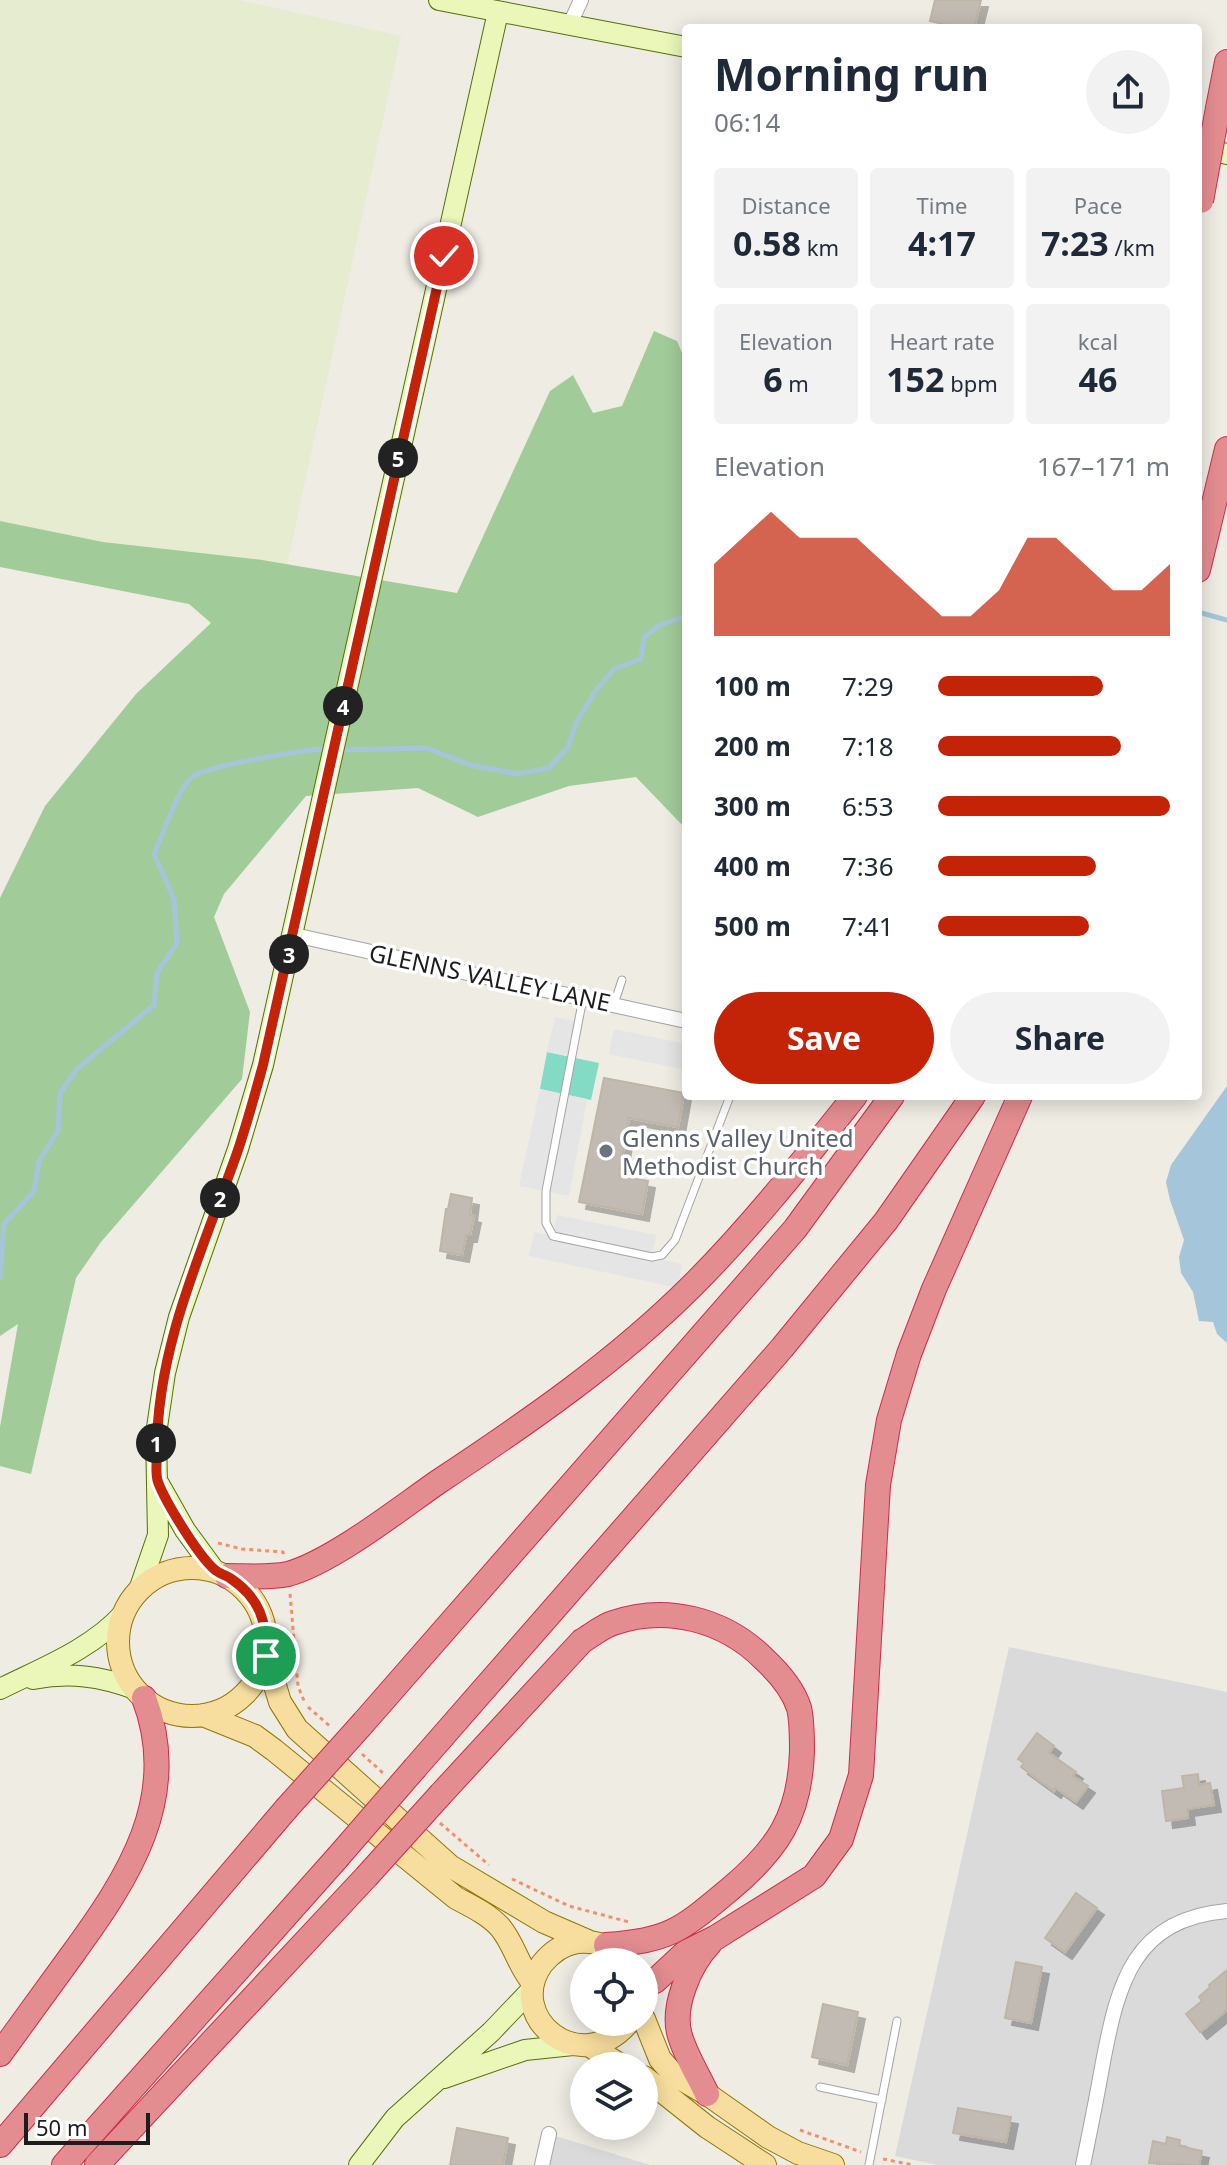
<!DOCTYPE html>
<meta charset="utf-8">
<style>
:root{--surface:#fff;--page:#f2f2f3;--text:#1f2937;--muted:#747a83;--accent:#c32307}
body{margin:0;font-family:"Noto Sans",sans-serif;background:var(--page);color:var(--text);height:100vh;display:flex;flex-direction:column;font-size:30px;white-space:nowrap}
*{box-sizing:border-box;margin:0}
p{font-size:26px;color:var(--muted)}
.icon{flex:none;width:44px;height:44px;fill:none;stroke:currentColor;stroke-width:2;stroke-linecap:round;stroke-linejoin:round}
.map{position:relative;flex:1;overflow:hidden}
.drawer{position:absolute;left:682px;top:24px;width:520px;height:1076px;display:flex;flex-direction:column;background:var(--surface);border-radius:8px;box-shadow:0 4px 20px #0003}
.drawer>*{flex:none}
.tools{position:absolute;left:570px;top:1948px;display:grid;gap:16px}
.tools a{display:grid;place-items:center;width:88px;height:88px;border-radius:50%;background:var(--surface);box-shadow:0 4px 20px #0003;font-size:40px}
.scale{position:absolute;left:24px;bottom:20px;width:126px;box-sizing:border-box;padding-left:8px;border:4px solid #1d1d1d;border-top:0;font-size:22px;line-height:28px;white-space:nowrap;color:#1d1d1d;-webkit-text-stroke:6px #fff;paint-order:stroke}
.pin{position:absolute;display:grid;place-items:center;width:68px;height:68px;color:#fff;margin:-34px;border:4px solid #fff;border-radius:50%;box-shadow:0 2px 8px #0007}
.km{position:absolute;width:40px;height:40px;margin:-20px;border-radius:50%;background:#222;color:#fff;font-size:22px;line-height:40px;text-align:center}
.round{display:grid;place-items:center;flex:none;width:84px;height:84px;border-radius:42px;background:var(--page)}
.summary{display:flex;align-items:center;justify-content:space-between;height:136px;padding:0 32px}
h1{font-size:44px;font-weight:700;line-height:60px}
.stats{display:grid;grid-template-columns:repeat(3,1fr);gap:12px;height:136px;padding:8px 32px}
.stats div{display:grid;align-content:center;border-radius:8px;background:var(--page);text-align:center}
.stats b{font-size:34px;font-weight:700}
.stats small{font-size:22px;font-weight:400}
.stats p{font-size:22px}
.chart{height:224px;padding:16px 32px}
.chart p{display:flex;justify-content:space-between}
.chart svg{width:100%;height:144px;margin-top:8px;fill:var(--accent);opacity:.7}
.button{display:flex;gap:16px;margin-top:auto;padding:16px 32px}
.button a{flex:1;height:92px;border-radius:48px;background:var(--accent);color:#fff;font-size:32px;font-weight:700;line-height:92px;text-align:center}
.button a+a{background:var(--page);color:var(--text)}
ul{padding:0 32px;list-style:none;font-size:26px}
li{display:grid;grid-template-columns:128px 96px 1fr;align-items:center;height:60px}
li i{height:20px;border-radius:10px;background:var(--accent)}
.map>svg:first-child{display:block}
.residential{fill:#dbdada}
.farmland{fill:#e6eccf}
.forest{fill:#a1cc99}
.pitch{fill:#83dbc6}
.parking{fill:#e5e5e5}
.water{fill:#a5c6da}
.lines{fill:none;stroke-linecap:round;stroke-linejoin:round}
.stream{stroke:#a5c6da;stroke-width:5}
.building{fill:#c2bbb3;stroke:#bfb5a6;stroke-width:2;filter:url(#shadow)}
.lane-casing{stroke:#a4a4a4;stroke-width:9}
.street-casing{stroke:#a4a4a4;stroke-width:16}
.secondary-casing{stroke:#556f09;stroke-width:22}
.primary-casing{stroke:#917705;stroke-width:24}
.highway-casing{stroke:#d22a4b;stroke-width:26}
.path{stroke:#f48f6d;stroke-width:3;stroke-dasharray:4 4;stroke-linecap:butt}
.lane{stroke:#fff;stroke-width:7}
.street{stroke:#fff;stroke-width:14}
.secondary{stroke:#eaf7b8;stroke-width:20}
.primary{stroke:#f8de9e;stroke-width:22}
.highway{stroke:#e38d90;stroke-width:24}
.highway-bridge-casing{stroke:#d22a4b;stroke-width:26;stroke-linecap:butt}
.highway-bridge{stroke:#e38d90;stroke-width:24}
.route-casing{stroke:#fff;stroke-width:16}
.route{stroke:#c32307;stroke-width:10}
.worship-dot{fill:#6b7280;stroke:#fff;stroke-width:3}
.labels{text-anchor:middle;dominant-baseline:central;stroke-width:7;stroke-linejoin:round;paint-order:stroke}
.street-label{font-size:24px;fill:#1d1d1d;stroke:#fff}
.worship-label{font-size:24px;fill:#5b616d;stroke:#fff;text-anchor:start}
</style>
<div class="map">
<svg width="1227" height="2165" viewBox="0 0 1227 2165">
<defs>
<filter id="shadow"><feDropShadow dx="7" dy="7" stdDeviation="0" flood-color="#0004"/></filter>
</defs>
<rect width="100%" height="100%" fill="#eeece3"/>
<path class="residential" d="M1009,1647L1227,1692V2165H938L895,2156Z
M549,2134L650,2165H542Z"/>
<path class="farmland" d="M0,0H238L401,36L287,565L103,542L0,521Z"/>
<path class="forest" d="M654,331L677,341L686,362V829L636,777L569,786L478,817L418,788L306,796L224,894L214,917L250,1012L242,1079L101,1242L76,1278L31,1474L0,1466V1427L18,1324L0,1336V898L45,806L136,694L211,623L189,604L0,567V521L103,542L262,560L457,593L550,391L573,375L593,413L622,406Z"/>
<path class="pitch" d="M547,1052L599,1063L591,1100L540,1089Z"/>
<path class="parking" d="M555,1017L578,1022L572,1057L547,1052Z
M614,1029L686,1044V1070L609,1054Z
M540,1089L587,1099L569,1196L519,1186Z
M557,1215L656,1235L652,1257L682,1264L678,1288L529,1256L534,1232L553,1236Z"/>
<path class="water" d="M1227,1086V1343L1217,1334L1213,1322L1199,1321L1193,1292L1181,1273L1179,1257L1184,1240L1170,1200L1166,1182L1171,1165Z"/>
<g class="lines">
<path class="stream" d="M1198,612L1227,620
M340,750L426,748L471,765L517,774L549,768L568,747L577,721L597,689L614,669L641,659L644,637L660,625L686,616
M0,1277L4,1224L34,1191L39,1161L58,1131L60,1093L77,1069L154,1005L157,973L177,943L174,899L154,854C164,833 176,792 192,777C206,766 310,748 330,749"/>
</g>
<path class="building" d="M935,0H981L974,28H960L930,21Z
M604,1078L684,1093L678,1127L629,1118L619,1175L648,1181L642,1214L579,1202Z
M451,1194L472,1198L470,1215L474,1216L470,1235H466L462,1255L440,1251L446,1209H448Z
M1037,1733L1054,1746L1049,1753L1076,1772L1073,1776L1088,1786L1076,1802L1056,1788L1054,1791L1021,1767L1024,1763L1018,1759Z
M1198,1774L1199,1785L1210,1783L1214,1805L1187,1809L1188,1818L1166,1821L1162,1791L1184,1788L1182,1776Z
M1076,1893L1097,1908L1065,1952L1045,1938Z
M1016,1962L1042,1967L1031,2023L1005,2018Z
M1227,1970V2010L1200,2032L1186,2014L1202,2001L1199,1997L1210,1987L1209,1985Z
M823,2004L858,2012L847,2065L812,2057Z
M958,2108L1011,2117L1006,2142L953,2133Z
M457,2128L508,2138L503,2165H450Z
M1167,2137L1180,2140L1179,2146L1202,2151L1199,2165L1149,2163L1153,2141L1166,2144Z"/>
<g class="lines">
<defs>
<path id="lane" d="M583,998L546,1191V1223L553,1236L652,1257L662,1255L675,1240L730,1096
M614,1004L622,980
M820,2087L882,2100
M869,2165L897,2021"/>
<path id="street" d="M570,24L581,0
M294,935L686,1021
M542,2165L549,2134
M1083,2165C1090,2131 1097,2096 1103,2062C1118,1984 1133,1919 1227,1911"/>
<path id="secondary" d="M439,0L686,47
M1198,148L1227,154
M159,1484L185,1530L215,1571
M139,1590L158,1535L156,1434L165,1373L179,1317L238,1149L263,1065L498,12
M33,1679C70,1672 100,1676 135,1689
M0,1689C42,1668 92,1649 124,1613
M444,2078L525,2050L573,2045
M359,2165L395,2118L491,2032L533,1988"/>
<path id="primary" d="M118 1642a74 74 0 1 1 148 0a74 74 0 1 1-148 0Z
M266,1656L280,1702L297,1729L450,1866L544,1922L588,1941
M203,1715L255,1736L274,1750L456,1898C471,1906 488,1914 500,1927C515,1945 518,1966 533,1983
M626,1962C614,1947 596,1940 577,1942C563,1944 551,1953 542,1964C504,2017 580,2080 629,2022
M644,2019L660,2059L674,2075L707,2094L768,2137L798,2153L833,2165
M590,2046L622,2066
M644,2077L707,2127L765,2165"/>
<path id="highway" d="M1218,108L1227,62
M1198,570L1227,449
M227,1576C247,1576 269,1578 288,1574C332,1562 399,1509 438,1482C527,1423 616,1362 693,1285C751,1227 803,1161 855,1096
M364,1722L795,1229L892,1096
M415,1768L782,1348L886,1221L973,1096
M441,1794L582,1641C592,1635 603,1626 613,1623C667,1604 725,1620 764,1659C778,1672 793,1689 799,1708C802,1720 802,1738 802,1751C800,1816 778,1849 729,1890C680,1931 670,1940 606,1945
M644,1985L655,1981L685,1953L715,1938L814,1876L841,1839L861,1775L878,1485L889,1420L909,1354L934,1289L1020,1096
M0,2054C24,2021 48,1988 72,1955C128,1878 182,1797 144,1698
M707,2094C698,2075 686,2056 680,2036C671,2007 690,1964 710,1943
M0,2145L286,1809
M64,2165L337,1858
M97,2165L366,1877"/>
</defs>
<use href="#lane" class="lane-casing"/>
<use href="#street" class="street-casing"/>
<use href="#secondary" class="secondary-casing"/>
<use href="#primary" class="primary-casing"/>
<use href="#highway" class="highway-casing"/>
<path class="path" d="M218,1543L242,1549L283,1552L284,1555
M290,1594L298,1686L304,1701
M308,1707L332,1728
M362,1754L383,1773
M440,1823L489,1865
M512,1879L569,1906L629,1922
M800,2130L861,2152
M883,2159L913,2165"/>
<use href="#lane" class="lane"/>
<use href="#street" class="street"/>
<use href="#secondary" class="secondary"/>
<use href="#primary" class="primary"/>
<use href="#highway" class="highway"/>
<defs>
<path id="highway-bridge" d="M1201,201L1218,108
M286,1809L364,1722
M337,1858L415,1768
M366,1877L441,1794"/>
</defs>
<use href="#highway-bridge" class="highway-bridge-casing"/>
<use href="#highway-bridge" class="highway-bridge"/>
</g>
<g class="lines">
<defs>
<path id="route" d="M266,1656C267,1621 260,1598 230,1578C225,1575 218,1573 214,1569C198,1555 166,1503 158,1482C155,1474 157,1461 157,1452C156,1348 203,1249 237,1153C247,1124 255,1094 263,1065L444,256"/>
</defs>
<use href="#route" class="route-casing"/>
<use href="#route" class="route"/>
</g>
<circle class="worship-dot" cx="606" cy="1151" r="8"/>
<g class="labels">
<g class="street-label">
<text transform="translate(490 977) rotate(12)">GLENNS VALLEY LANE</text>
</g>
<g class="worship-label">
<text x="622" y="1137">Glenns Valley United<tspan x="622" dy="28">Methodist Church</tspan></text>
</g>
</g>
</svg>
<div class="tools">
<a><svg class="icon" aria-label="locate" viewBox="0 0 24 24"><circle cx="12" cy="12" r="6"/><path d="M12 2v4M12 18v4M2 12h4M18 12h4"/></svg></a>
<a><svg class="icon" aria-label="layers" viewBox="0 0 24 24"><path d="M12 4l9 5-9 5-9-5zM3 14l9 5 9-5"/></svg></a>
</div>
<div class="scale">50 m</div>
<div class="pin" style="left:266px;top:1656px;background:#1e9e55"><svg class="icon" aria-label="arrive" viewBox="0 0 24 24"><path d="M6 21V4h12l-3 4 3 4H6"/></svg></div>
<div class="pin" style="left:444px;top:256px;background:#d93025"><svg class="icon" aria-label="check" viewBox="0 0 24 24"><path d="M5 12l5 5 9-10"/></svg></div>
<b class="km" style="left:156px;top:1443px">1</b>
<b class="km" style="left:220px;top:1198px">2</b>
<b class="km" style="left:289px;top:954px">3</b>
<b class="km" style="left:343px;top:706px">4</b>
<b class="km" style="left:398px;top:458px">5</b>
<section class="drawer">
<div class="summary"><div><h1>Morning run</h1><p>06:14</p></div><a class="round"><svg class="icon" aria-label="share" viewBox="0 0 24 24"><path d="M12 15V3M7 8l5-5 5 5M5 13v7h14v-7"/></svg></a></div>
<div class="stats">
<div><p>Distance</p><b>0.58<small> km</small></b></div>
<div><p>Time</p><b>4:17</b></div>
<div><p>Pace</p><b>7:23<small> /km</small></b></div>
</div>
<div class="stats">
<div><p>Elevation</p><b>6<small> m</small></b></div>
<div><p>Heart rate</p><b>152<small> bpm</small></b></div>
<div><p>kcal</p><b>46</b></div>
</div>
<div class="chart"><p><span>Elevation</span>167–171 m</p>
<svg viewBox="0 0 160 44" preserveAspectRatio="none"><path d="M0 44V22L10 14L20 6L30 14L40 14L50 14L60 22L70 30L80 38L90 38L100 30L110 14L120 14L130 22L140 30L150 30L160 22V44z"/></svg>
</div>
<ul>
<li><b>100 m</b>7:29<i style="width:71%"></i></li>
<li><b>200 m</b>7:18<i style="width:79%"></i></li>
<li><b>300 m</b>6:53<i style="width:100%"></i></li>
<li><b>400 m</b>7:36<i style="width:68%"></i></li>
<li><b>500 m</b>7:41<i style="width:65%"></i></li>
</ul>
<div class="button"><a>Save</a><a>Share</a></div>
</section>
</div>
